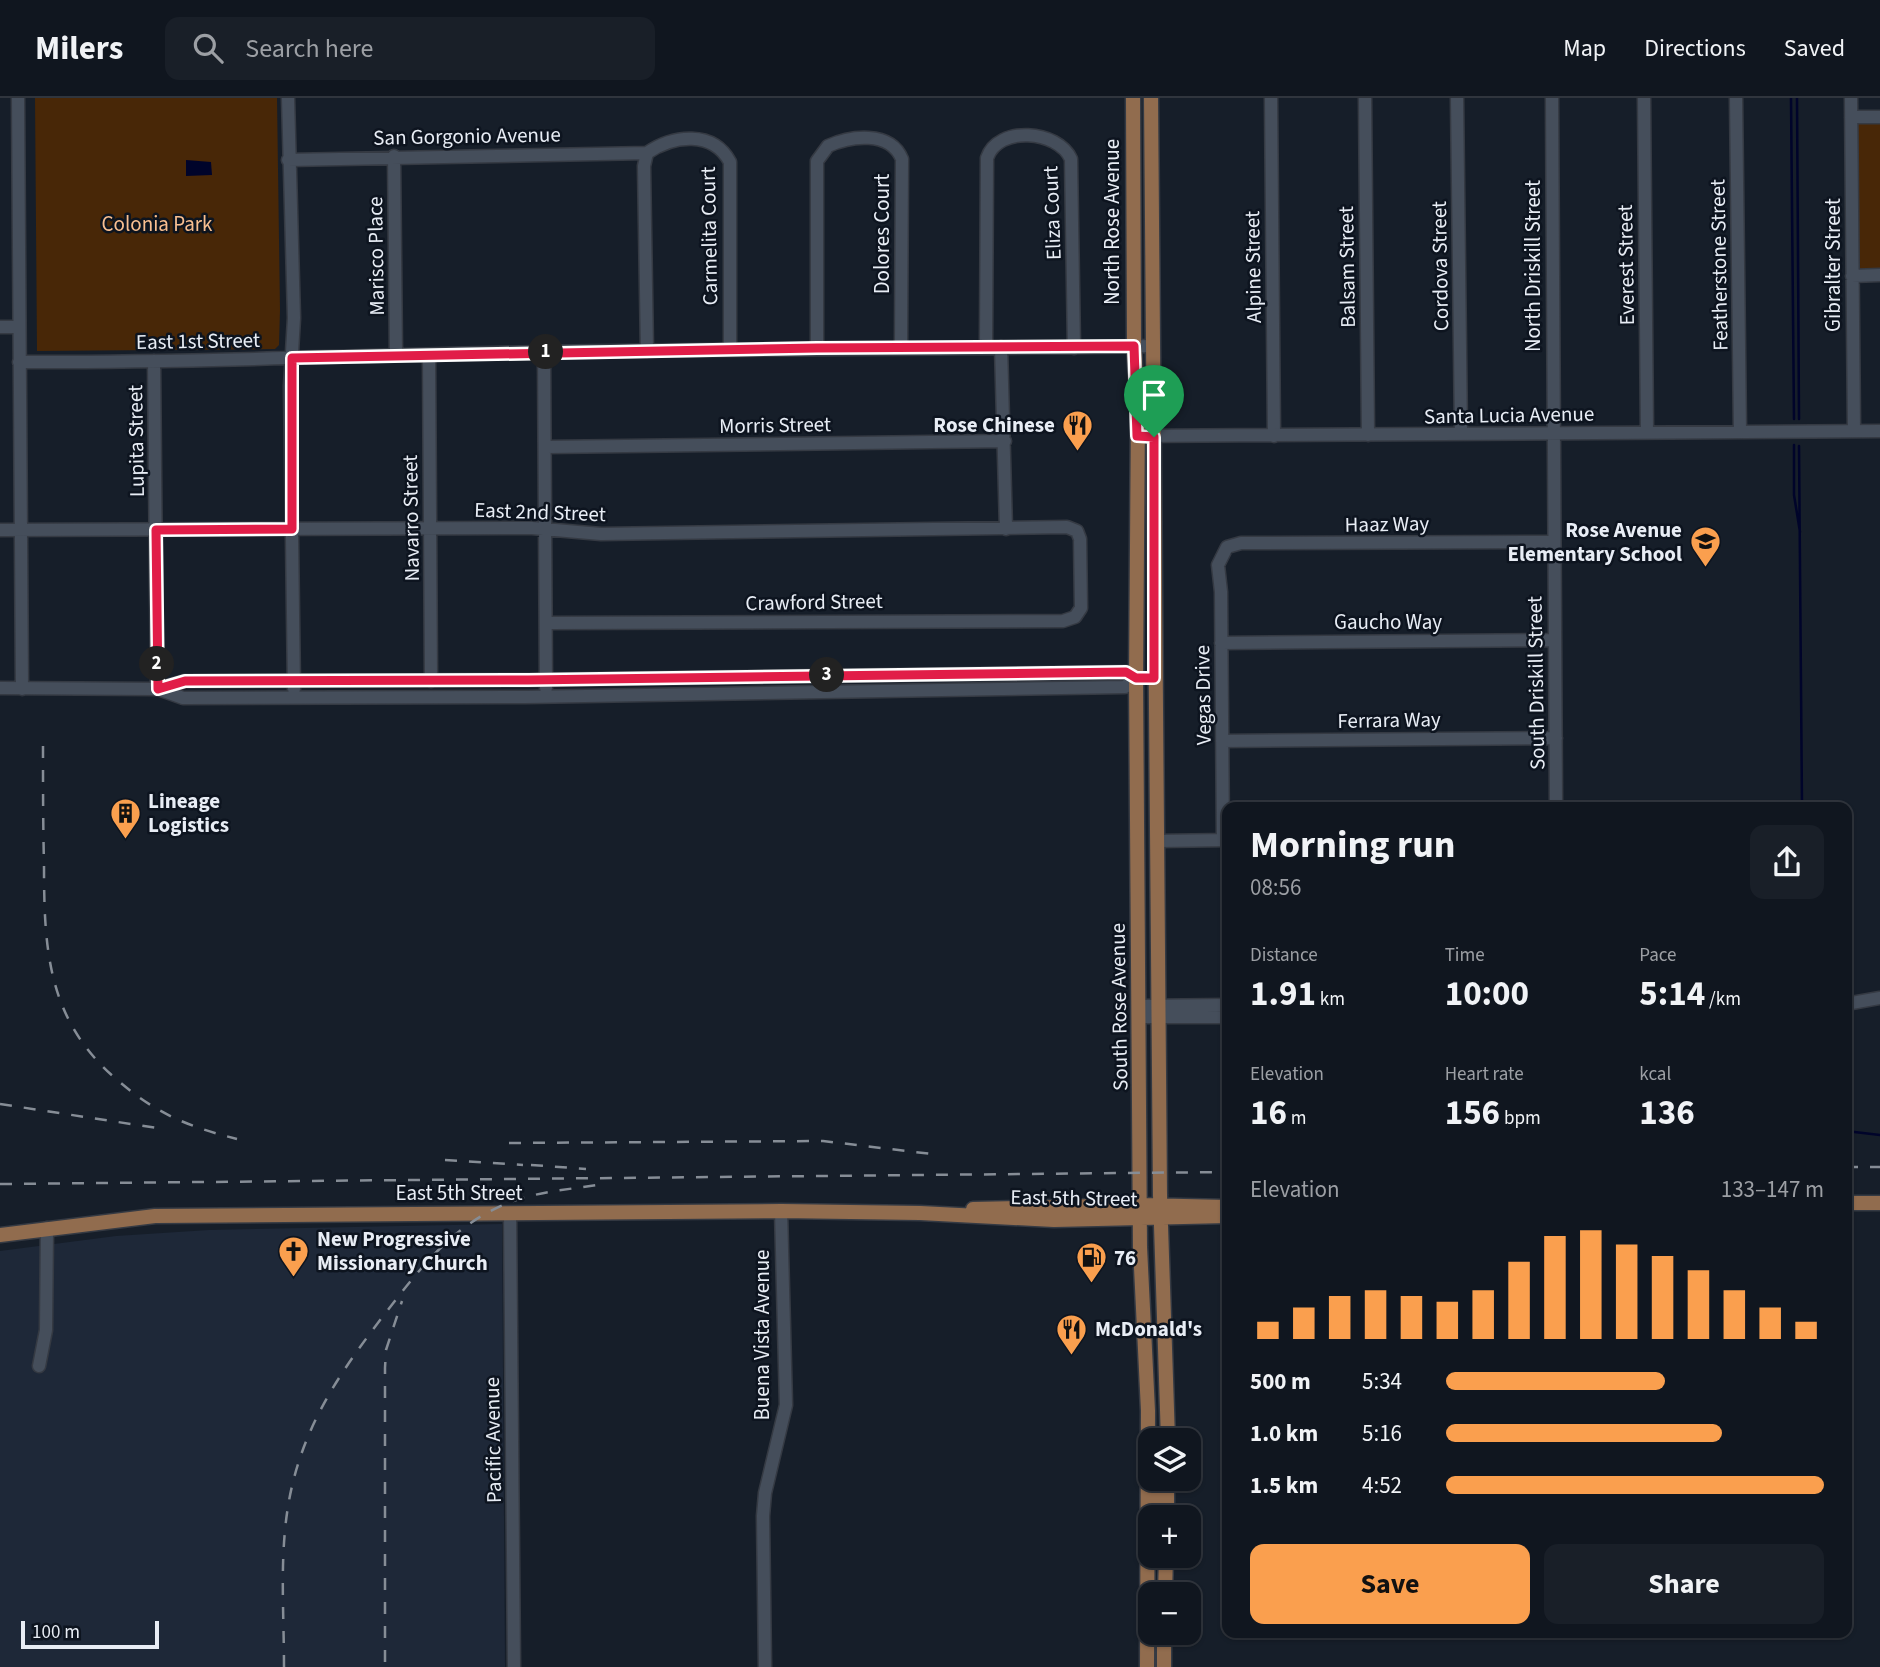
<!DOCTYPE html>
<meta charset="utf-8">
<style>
:root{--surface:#10161f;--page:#191f28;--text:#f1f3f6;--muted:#9c9fa4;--line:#30353d;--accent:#fa9f4e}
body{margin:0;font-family:"Source Sans 3",sans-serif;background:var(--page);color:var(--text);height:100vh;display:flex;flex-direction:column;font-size:26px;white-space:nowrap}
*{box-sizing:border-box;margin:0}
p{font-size:23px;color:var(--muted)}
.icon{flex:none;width:38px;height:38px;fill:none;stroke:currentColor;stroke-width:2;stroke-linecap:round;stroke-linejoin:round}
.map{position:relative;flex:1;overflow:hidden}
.drawer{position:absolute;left:1222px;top:704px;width:630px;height:836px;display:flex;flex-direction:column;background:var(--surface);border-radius:14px;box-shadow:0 2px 5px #0004,0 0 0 2px var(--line)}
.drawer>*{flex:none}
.fabs{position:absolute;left:1138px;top:1330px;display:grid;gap:14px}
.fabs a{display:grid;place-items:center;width:63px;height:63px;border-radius:14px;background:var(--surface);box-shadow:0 2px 5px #0004,0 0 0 2px var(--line);font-size:35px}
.scale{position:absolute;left:21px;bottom:18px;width:138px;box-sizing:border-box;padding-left:7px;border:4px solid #e8edf5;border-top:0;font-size:19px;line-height:24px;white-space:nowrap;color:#e8edf5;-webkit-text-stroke:5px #0d141f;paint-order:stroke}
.pin{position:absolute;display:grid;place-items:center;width:60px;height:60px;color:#fff;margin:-72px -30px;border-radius:50% 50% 50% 0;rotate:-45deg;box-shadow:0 0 7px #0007}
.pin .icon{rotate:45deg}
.km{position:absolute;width:35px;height:35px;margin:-18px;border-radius:50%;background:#222;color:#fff;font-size:19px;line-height:35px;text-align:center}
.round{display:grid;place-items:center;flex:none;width:74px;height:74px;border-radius:14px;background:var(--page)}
.headline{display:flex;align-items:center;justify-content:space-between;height:119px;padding:0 28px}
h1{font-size:38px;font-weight:700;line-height:52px}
.stats{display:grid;grid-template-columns:repeat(3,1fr);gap:10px;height:119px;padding:7px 28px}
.stats div{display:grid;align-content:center}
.stats b{font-size:35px;font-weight:700}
.stats small{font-size:19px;font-weight:400}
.stats p{font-size:19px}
.chart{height:196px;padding:14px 28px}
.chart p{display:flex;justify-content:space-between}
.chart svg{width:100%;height:126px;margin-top:7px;stroke:var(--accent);stroke-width:6}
.action{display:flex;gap:14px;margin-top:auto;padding:14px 28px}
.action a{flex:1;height:80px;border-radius:14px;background:var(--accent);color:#111;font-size:28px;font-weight:700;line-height:80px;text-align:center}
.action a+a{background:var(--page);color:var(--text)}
ul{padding:0 28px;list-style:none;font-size:23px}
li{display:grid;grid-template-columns:112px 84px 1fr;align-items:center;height:52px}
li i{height:18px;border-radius:9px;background:var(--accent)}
header{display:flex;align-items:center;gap:42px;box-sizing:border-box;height:98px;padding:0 35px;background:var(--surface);border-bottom:2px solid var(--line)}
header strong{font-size:33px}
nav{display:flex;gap:38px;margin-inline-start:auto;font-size:24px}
.search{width:490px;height:63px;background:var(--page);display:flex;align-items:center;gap:18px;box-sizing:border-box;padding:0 24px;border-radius:14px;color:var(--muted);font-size:26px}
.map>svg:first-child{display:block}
.built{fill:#1e2838}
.green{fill:#482707}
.water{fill:#00042a}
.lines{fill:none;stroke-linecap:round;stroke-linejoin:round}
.stream{stroke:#00042a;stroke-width:2.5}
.minor-casing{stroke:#353a43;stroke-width:15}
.major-casing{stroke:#353a43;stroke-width:17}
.minor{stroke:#454e5b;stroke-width:12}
.major{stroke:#916c4e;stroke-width:14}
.rail{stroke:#868d96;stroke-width:2.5;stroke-dasharray:12 12;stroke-linecap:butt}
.route-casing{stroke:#fff;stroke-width:14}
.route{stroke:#e11d48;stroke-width:9}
.labels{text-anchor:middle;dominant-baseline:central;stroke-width:5;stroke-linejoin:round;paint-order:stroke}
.street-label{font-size:21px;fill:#e8edf5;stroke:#0d141f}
.park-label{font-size:21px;fill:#f9bf90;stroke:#0d141f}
.poi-label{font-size:21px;font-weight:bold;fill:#e8edf5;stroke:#0d141f;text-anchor:start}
</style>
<header>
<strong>Milers</strong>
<div class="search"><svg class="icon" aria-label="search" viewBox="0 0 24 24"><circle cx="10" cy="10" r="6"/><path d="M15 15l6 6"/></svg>Search here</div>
<nav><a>Map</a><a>Directions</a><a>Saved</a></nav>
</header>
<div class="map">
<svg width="1880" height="1569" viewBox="0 0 1880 1569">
<rect width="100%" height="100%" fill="#161e29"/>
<path class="built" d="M502,1126L505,1569H0V1153L116,1138L209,1132Z"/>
<path class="green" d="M35,0H277L280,212L279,247L275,251L37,253Z
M1851,19H1880V177L1852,178Z"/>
<path class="water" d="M186,62L211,64L212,77L186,78Z"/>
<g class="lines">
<path class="stream" d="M1791,0L1794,321
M1797,0L1799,321
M1794,347V397L1800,434
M1799,348L1802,709
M1846,1033L1880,1037"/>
<defs>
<path id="minor" d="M18,0L22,591
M288,0L294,220L290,288L294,591
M1271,0L1274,338
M1365,0L1368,337
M1457,0L1461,336
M1552,0L1556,709
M1644,0L1647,334
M1736,0L1740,334
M1851,0L1854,333
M1851,19H1880
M394,58L396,257
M288,62L647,55
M1852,178L1880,177
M0,229H19
M986,249L987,60C998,27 1058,32 1071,61L1074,250
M1001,249L1006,431
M817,250V63L828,48C850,38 890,32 902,61L901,250
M647,253L644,68L647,55C673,37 713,32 730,64V251
M544,255L546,590
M429,257L431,583
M154,263L157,591
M19,264C177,265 335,258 492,255C713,250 933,252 1153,248
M1137,338L1880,333
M546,349L1005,343
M0,432L532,430L601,436L1067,429L1077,433L1080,441L1081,510L1075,519L1063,523L548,525
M1221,545L1555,542
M0,590L157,591L185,583L528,582L1126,574L1136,580
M158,591L183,600L526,599L1125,589L1136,580
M1222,643L1556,640
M1223,742L1221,494L1218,467L1227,449L1241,445L1554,444
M1158,743L1227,742
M1846,906L1880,900
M1140,908L1227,907
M1140,919H1227
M510,1115L514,1569
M39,1268L46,1232L47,1130
M765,1569L763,1418L765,1395L786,1307L781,1113"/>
<path id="major" d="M1133,0L1134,249L1138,314L1136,580L1140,1149L1148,1313L1147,1569
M1151,0L1160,1097L1168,1342
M1846,1105H1880
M973,1111L1141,1107L1227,1109
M0,1137L155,1118L781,1113L920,1115L1054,1122L1227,1118
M1155,1387V1401L1161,1419
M1167,1419V1381
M1165,1496L1166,1458
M1164,1569V1535"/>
</defs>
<use href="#minor" class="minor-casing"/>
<use href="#major" class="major-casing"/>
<use href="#minor" class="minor"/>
<use href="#major" class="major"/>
<path class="rail" d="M43,648C43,687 43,727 44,766C44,850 47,921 115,980C155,1015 186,1028 237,1041
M0,1006L157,1030
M509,1045L823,1043L940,1057
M445,1062L523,1067
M531,1067L586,1071
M1846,1069H1880
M0,1086L1227,1074
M385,1564V1270L386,1252L402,1203
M284,1569C284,1507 278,1444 293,1384C309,1319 344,1269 384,1217C418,1173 450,1130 503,1107C533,1094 565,1092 597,1087"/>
</g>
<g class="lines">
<defs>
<path id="route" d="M1134,248L1137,338L1154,339V580H1136L1126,574L528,582L185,583L158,591L156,432L292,431V260L817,250Z"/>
</defs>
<use href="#route" class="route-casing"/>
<use href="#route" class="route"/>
</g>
<defs>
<symbol id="restaurant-pin" viewBox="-11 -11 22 30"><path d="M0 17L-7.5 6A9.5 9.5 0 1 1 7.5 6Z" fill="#fa9f4e" stroke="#0d141f"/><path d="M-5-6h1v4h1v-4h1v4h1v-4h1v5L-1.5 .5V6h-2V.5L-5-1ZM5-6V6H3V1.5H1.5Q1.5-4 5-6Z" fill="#111"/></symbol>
<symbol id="school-pin" viewBox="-11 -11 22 30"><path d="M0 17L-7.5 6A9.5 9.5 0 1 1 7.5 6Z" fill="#fa9f4e" stroke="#0d141f"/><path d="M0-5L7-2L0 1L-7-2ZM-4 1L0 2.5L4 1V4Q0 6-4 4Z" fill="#111"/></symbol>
<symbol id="building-pin" viewBox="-11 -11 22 30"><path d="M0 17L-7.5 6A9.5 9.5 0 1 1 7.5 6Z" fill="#fa9f4e" stroke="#0d141f"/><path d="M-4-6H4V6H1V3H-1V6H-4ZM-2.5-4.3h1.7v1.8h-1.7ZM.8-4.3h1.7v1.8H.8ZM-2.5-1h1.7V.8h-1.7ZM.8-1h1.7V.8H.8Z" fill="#111"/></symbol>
<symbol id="church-pin" viewBox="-11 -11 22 30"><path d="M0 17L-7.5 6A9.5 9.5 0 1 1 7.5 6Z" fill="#fa9f4e" stroke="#0d141f"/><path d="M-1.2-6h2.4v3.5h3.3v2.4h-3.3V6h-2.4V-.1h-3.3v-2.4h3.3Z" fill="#111"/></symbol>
<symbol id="fuel-pin" viewBox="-11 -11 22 30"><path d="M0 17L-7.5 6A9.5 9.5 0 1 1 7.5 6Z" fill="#fa9f4e" stroke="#0d141f"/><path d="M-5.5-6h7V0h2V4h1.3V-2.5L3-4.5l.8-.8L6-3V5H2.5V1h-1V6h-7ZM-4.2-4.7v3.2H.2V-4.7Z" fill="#111"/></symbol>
</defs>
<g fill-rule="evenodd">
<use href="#restaurant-pin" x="1060" y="310" width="35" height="47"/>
<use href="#school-pin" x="1688" y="426" width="35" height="47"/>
<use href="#building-pin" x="108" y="698" width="35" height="47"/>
<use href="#church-pin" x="276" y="1136" width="35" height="47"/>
<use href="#fuel-pin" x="1074" y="1142" width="35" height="47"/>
<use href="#restaurant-pin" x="1054" y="1214" width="35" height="47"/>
</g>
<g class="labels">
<g class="street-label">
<text transform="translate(467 38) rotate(-1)">San Gorgonio Avenue</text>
<text transform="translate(1052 115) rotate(-92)">Eliza Court</text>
<text transform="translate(1112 124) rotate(-90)">North Rose Avenue</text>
<text transform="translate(882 136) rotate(-90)">Dolores Court</text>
<text transform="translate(709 138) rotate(-91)">Carmelita Court</text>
<text transform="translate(376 158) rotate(-91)">Marisco Place</text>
<text transform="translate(1626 167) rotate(-91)">Everest Street</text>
<text transform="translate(1719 167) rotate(-91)">Featherstone Street</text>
<text transform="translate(1833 167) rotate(-90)">Gibralter Street</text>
<text transform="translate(1440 168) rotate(-91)">Cordova Street</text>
<text transform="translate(1533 168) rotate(-90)">North Driskill Street</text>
<text transform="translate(1253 169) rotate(-91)">Alpine Street</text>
<text transform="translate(1347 169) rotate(-91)">Balsam Street</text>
<text transform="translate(198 243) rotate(-1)">East 1st Street</text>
<text transform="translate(1509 317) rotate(-1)">Santa Lucia Avenue</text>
<text transform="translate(775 327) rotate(-1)">Morris Street</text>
<text transform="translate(136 343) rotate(-91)">Lupita Street</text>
<text transform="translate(540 414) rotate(2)">East 2nd Street</text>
<text transform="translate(411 420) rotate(-91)">Navarro Street</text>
<text transform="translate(1387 426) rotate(-1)">Haaz Way</text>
<text transform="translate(814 504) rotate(-1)">Crawford Street</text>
<text x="1388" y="524">Gaucho Way</text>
<text transform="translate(1536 585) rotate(-91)">South Driskill Street</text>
<text transform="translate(1203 597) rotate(-91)">Vegas Drive</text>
<text transform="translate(1389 622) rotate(-1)">Ferrara Way</text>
<text transform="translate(1119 909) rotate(-91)">South Rose Avenue</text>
<text x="459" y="1095">East 5th Street</text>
<text transform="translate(1074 1100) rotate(1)">East 5th Street</text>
<text transform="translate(762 1237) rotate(-90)">Buena Vista Avenue</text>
<text transform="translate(493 1342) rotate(-91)">Pacific Avenue</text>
</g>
<g class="park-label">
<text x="157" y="126">Colonia Park</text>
</g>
<g class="poi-label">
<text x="1055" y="327" text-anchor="end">Rose Chinese</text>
<text x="1682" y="432" text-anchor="end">Rose Avenue<tspan x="1682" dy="24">Elementary School</tspan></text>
<text x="148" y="703">Lineage<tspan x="148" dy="24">Logistics</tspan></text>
<text x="317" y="1141">New Progressive<tspan x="317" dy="24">Missionary Church</tspan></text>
<text x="1114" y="1160">76</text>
<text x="1095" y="1231">McDonald's</text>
</g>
</g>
</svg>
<div class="fabs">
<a><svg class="icon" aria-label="layers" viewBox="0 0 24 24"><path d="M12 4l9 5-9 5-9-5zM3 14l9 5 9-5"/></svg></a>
<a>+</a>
<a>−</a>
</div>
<div class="scale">100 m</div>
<div class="pin" style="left:1154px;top:339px;background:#1e9e55"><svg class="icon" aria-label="arrive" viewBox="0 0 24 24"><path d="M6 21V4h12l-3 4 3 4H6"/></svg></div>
<b class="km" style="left:546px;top:254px">1</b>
<b class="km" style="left:157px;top:566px">2</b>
<b class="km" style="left:827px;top:577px">3</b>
<section class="drawer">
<div class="headline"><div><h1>Morning run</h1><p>08:56</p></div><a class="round"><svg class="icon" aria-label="share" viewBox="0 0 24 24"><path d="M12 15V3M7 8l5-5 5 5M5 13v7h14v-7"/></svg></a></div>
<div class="stats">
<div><p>Distance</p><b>1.91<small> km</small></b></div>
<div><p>Time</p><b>10:00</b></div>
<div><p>Pace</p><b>5:14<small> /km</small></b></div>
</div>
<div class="stats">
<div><p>Elevation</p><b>16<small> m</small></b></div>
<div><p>Heart rate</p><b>156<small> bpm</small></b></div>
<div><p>kcal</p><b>136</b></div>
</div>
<div class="chart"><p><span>Elevation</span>133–147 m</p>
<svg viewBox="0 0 160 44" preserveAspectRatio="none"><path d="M5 44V38M15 44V33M25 44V29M35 44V27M45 44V29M55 44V31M65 44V27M75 44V17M85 44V8M95 44V6M105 44V11M115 44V15M125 44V20M135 44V27M145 44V33M155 44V38"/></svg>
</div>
<ul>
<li><b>500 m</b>5:34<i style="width:58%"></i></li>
<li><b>1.0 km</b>5:16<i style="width:73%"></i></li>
<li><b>1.5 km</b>4:52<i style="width:100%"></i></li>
</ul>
<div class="action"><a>Save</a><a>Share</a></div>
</section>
</div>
